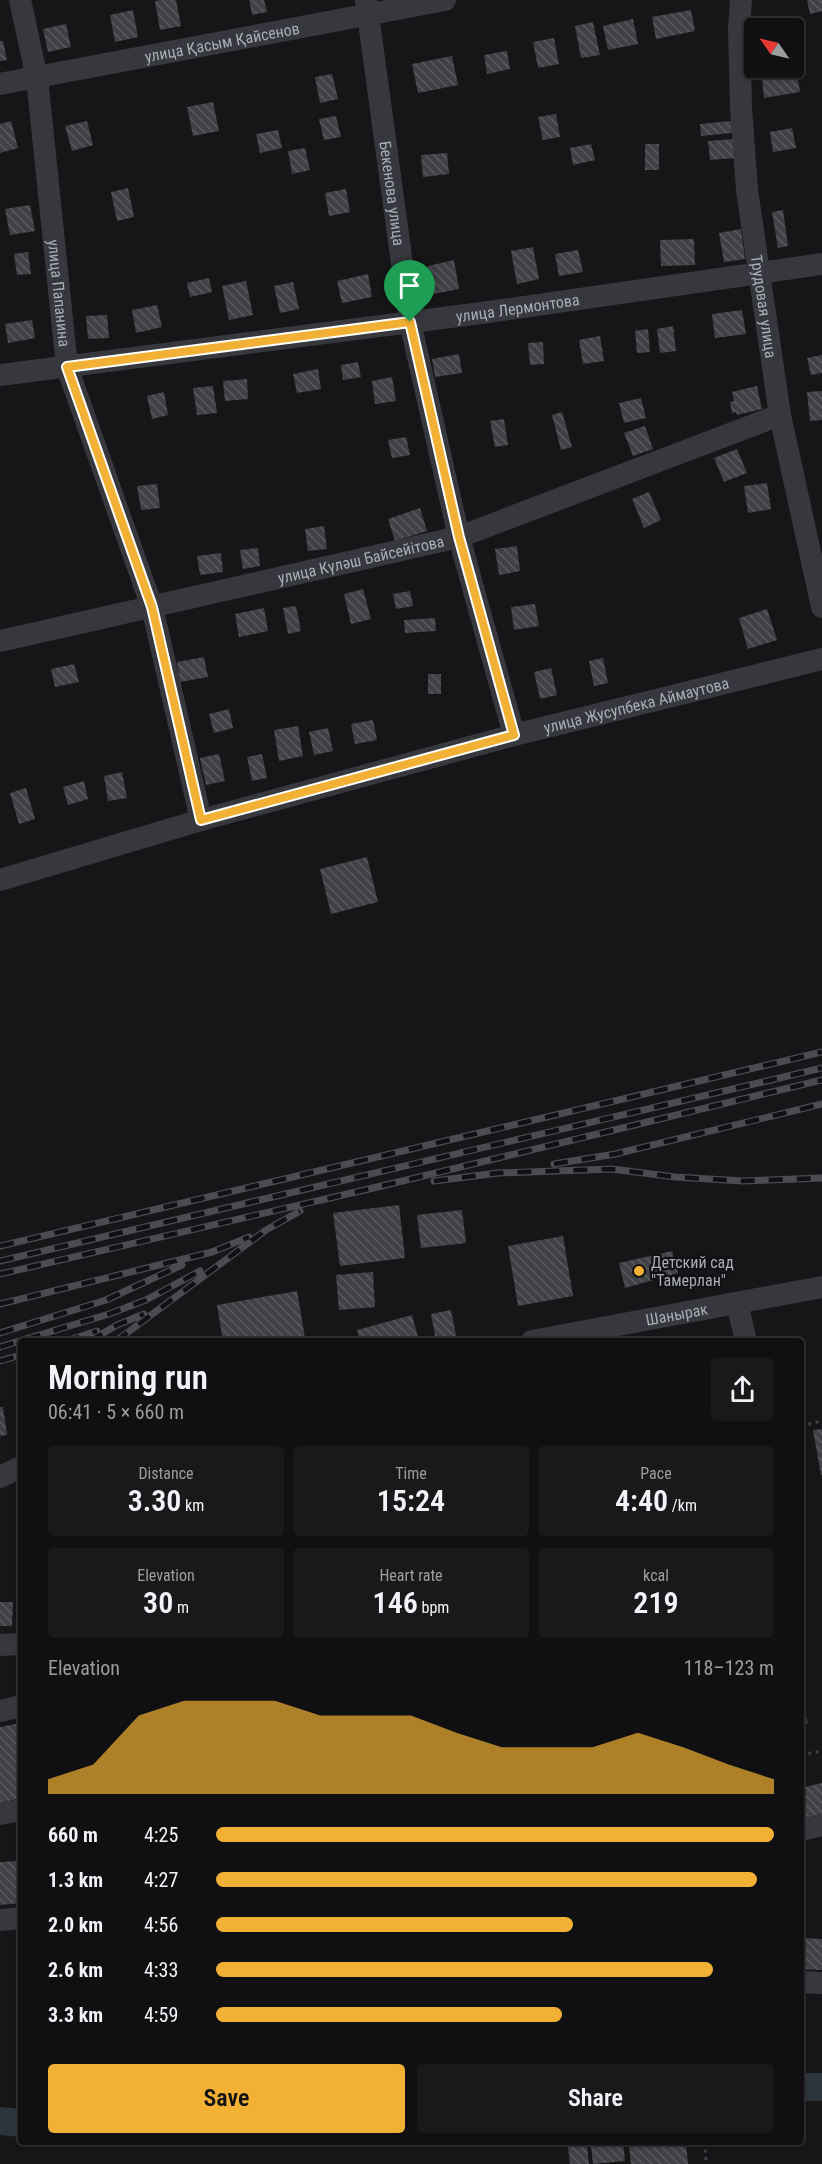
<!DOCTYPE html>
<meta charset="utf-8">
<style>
:root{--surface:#101012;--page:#19191b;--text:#f1f3f6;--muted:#9c9d9f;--line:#303032;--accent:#f2b134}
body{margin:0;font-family:"Roboto Condensed",sans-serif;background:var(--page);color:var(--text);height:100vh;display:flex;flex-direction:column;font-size:22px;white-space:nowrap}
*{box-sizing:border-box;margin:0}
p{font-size:20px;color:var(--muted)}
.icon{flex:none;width:33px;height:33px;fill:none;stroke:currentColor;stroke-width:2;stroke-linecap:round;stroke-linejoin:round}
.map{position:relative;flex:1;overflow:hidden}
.sheet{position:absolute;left:18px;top:1338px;width:786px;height:807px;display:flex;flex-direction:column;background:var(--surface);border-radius:6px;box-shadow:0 2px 4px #0004,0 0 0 2px var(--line)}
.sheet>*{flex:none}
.needle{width:39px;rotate:304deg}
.controls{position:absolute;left:744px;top:18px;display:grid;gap:12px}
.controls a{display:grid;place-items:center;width:60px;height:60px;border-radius:6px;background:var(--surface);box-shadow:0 2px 4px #0004,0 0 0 2px var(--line);font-size:30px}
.pin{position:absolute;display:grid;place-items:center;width:51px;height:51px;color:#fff;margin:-62px -26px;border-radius:50% 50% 50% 0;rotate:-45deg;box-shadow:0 0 6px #0007}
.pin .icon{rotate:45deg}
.round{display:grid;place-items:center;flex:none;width:63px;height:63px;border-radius:6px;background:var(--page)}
.headline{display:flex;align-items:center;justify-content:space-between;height:102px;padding:0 30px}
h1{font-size:33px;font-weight:600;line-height:45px}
.figures{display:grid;grid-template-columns:repeat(3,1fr);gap:9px;height:102px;padding:6px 30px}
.figures div{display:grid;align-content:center;border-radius:6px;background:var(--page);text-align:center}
.figures b{font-size:30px;font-weight:600}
.figures small{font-size:16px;font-weight:400}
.figures p{font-size:16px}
.chart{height:168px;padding:12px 30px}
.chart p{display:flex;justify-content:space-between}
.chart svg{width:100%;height:108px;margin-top:6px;fill:var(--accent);opacity:.7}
.primary-button{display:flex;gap:12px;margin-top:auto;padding:12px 30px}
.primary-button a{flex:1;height:69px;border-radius:6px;background:var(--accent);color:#111;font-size:24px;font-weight:600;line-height:69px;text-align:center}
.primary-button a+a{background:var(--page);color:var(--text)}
ul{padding:0 30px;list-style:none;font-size:20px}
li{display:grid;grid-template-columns:96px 72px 1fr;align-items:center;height:45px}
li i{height:15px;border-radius:8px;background:var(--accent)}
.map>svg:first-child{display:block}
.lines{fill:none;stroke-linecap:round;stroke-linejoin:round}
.river{stroke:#2c353c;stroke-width:28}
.building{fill:url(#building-back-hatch)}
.path{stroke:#3d3f44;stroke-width:3;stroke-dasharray:3 4.5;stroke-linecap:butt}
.minor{stroke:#37383d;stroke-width:22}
.rail-casing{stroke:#4a4c52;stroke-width:7}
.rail{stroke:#111113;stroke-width:4.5;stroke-dasharray:14;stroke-linecap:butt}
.route-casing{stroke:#fff;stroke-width:12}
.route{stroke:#f2b134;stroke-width:8}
.poi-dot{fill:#f2b134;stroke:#111113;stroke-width:2}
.labels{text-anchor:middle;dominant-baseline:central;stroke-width:4.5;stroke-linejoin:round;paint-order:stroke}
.street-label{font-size:16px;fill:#a8adb8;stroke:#111113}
.poi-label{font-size:16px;fill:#a8adb8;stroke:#111113;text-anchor:start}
</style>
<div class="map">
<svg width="822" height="2164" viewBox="0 0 822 2164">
<defs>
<pattern id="building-back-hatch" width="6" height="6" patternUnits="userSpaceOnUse" patternTransform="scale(1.5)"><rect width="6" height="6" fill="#404145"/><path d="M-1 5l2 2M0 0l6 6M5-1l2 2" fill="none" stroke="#595a5e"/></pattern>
</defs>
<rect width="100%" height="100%" fill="#161618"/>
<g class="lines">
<path class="river" d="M801,2087H822
M0,2121L21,2123"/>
</g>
<path class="building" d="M161,0H176L181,26L160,30L155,1Z
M249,0H264L267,12L252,15Z
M807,0H822V11L810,14Z
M133,10L138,37L115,42L110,15Z
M691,10L695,31L656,39L652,17Z
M633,19L638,44L608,50L603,26Z
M593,22L600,55L581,58L575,26Z
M66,24L71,47L48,52L43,29Z
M792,25L793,28H777L776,27Z
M554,38L559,64L538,68L533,42Z
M0,41H3L7,60L0,61Z
M507,51L510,69L487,74L484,55Z
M452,56L458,85L418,93L412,64Z
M797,73L800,92L764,98L762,79Z
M332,74L338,99L320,103L315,77Z
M213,102L219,131L193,136L187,107Z
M556,114L560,137L543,140L538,117Z
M336,116L341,137L324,140L319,119Z
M11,121L18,148L0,153V124Z
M87,121L93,145L72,151L65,126Z
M731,121L732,133L701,136L700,124Z
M792,128L796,148L773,152L770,132Z
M278,130L282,148L260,153L256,134Z
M734,139L736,158L710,160L708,141Z
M591,144L595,160L573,165L570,148Z
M645,144H659V170H645Z
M305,148L310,170L292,174L288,151Z
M447,153L449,174L423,177L421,155Z
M128,188L134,217L117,221L111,192Z
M346,189L350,212L329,216L325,193Z
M30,205L35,231L10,235L5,209Z
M783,210L788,246L778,248L772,212Z
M741,229L745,259L724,262L719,233Z
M694,239L695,265L661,266L660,240Z
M533,247L539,279L517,284L511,251Z
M578,250L583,272L559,276L555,254Z
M28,252L31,274L17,275L14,254Z
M454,260L459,289L433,294L428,266Z
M368,274L372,297L342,303L337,281Z
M209,278L212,292L190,297L187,283Z
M246,281L253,315L229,320L222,286Z
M293,282L299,309L280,313L274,286Z
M157,305L162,327L136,333L132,310Z
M742,310L746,334L715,338L712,314Z
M107,315L109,338L88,339L86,316Z
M32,320L35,338L8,343L5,324Z
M673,326L676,351L660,353L657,329Z
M648,329L650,352L637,353L635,331Z
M600,336L604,361L583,364L579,340Z
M543,342L544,364L530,365L528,343Z
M459,354L462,373L435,377L432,359Z
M822,355V373L811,375L807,358Z
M358,362L361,377L343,380L341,365Z
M318,369L321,389L297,393L293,374Z
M392,377L396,401L375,404L372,381Z
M247,379L248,399L225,401L223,381Z
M213,386L217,413L197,415L193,388Z
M757,386L762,409L737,415L736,412L732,413L730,402L734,401L732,392Z
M822,391V420L810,421L807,392Z
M164,392L168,415L152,419L147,396Z
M641,398L646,418L624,423L619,403Z
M562,412L572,447L561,450L552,415Z
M504,419L508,445L495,447L490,421Z
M645,426L653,449L633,456L624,433Z
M406,437L410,455L392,458L388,440Z
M737,449L747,473L724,482L714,458Z
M767,483L771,509L748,513L744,486Z
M157,484L160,508L141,510L137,486Z
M649,492L661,520L644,528L632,499Z
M420,508L427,531L395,541L388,519Z
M324,526L327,549L308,551L305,529Z
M517,546L520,571L499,575L495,549Z
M258,548L260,566L243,569L240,550Z
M221,553L223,572L200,575L197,556Z
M363,589L371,619L351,624L344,594Z
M410,591L413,606L396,609L393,594Z
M535,604L539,626L514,630L511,607Z
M296,606L301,631L288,634L283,608Z
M264,608L268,631L239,637L235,614Z
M767,609L777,640L748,649L739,618Z
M435,618L436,631L405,633L404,620Z
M204,657L208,677L180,682L177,662Z
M603,658L608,683L594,686L589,661Z
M74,664L79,682L55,687L51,669Z
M551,668L557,695L540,699L534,672Z
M428,674H441V694H428Z
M229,709L233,728L214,733L209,714Z
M373,720L377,740L355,744L351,724Z
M298,726L303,756L279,761L274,730Z
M328,728L333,751L314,755L309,732Z
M219,754L225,781L206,785L200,758Z
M262,754L267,778L252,781L247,757Z
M122,772L127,798L108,801L104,776Z
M84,781L88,799L68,805L63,787Z
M26,788L35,819L19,824L10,793Z
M367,857L378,902L331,914L320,869Z
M399,1205L405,1258L340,1266L333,1213Z
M462,1210L466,1243L421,1248L417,1215Z
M563,1236L573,1296L518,1306L508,1246Z
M672,1251L678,1273L625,1288L619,1263Z
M373,1272L375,1307L339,1310L336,1275Z
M297,1291L305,1338L289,1341H223L217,1305Z
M451,1310L457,1340L436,1341L431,1314Z
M412,1315L418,1337L402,1341H360L357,1330Z
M0,1407H3L7,1435L0,1436Z
M822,1429V1475H821L813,1430Z
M0,1602H13L12,1626H0Z
M801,1702L808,1723L801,1724Z
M21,1723V1798L0,1803V1727Z
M822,1783V1814L801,1819V1788Z
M21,1861V1903L0,1905V1862Z
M801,1938L822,1939V1970L801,1969Z
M623,2142L625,2161L593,2164L591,2146Z
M662,2142H686L688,2164H631L629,2146Z
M587,2145L589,2164H570L568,2147Z"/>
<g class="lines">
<path class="path" d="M801,1426L822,1421
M801,1755L822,1751
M705,2142L706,2164"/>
<g class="minor">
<path id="s1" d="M20,0L37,78L67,367L152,607L201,820"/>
<path id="s2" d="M366,0L410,322L459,537L514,735"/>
<path id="s3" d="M741,0L739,28L741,107L747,190L780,415L822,607"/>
<path id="s4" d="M0,84L445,0"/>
<path id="s5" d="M0,375L489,312L822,264"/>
<path id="s6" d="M0,641L459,537L780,415"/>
<path id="s7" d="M0,880L201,820L514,735L822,659"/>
<path d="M737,1303L746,1341"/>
<path id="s8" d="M532,1341L822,1287"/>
<path d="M0,1477L21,1467"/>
<path d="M0,1645L21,1644"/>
<path d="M0,1711L21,1706"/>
<path d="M0,1814L21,1810"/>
<path d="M801,1830L822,1825"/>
<path d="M0,1920L21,1918"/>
<path d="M801,1982L822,1983"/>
</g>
<defs>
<path id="rail" d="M554,1164L615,1154L822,1104
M434,1181L498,1173L612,1169L675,1177L743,1181L822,1178
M0,1246L822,1052
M0,1261L822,1068
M0,1274L369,1189L822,1080
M0,1304L212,1252L249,1237
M0,1333L106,1300L182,1265
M66,1341L97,1331
M90,1341L117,1325L144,1314
M116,1341L266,1230L300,1211
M0,1347L109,1314L146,1300L200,1271
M0,1361L21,1355"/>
</defs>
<use href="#rail" class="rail-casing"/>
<use href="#rail" class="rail"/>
</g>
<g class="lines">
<defs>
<path id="route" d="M410,322L459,537L514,735L201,820L152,607L67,367Z"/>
</defs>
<use href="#route" class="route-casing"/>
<use href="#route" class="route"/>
</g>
<circle class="poi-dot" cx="639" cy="1271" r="6"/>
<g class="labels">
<g class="street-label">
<text stroke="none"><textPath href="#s4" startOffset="226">улица Қасым Қайсенов</textPath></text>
<text stroke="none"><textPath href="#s2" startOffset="195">Бекенова улица</textPath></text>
<text stroke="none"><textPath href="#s1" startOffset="296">улица Папанина</textPath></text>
<text stroke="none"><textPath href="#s3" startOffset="308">Трудовая улица</textPath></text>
<text stroke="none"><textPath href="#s5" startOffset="522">улица Лермонтова</textPath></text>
<text stroke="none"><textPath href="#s6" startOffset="370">улица Күләш Байсейітова</textPath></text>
<text stroke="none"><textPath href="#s7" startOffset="660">улица Жусупбека Аймаутова</textPath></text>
<text stroke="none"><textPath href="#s8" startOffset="147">Шанырак</textPath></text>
</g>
<g class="poi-label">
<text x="651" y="1262">Детский сад<tspan x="651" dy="18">"Тамерлан"</tspan></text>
</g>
</g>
</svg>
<div class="controls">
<a><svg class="needle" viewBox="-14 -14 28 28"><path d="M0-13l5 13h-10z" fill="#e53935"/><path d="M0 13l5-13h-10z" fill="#9c9d9f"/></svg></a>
</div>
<div class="pin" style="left:410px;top:322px;background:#1e9e55"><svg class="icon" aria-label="arrive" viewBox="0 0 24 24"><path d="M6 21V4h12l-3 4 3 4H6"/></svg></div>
<section class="sheet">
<div class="headline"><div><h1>Morning run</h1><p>06:41 · 5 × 660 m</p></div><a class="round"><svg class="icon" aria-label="share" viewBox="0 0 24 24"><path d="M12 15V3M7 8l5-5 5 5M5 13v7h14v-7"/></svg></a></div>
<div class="figures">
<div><p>Distance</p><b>3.30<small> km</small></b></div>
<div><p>Time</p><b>15:24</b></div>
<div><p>Pace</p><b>4:40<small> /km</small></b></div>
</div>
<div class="figures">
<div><p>Elevation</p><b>30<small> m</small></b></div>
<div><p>Heart rate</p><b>146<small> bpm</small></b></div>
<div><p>kcal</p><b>219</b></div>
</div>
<div class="chart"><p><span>Elevation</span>118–123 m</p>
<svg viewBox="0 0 160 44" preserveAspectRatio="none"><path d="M0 44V38L10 32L20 12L30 6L40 6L50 6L60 12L70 12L80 12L90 19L100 25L110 25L120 25L130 19L140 25L150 32L160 38V44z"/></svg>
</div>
<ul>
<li><b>660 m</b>4:25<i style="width:100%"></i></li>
<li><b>1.3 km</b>4:27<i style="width:97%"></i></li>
<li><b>2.0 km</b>4:56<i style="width:64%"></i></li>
<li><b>2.6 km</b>4:33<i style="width:89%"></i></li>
<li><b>3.3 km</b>4:59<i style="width:62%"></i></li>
</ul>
<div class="primary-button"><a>Save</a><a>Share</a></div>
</section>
</div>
